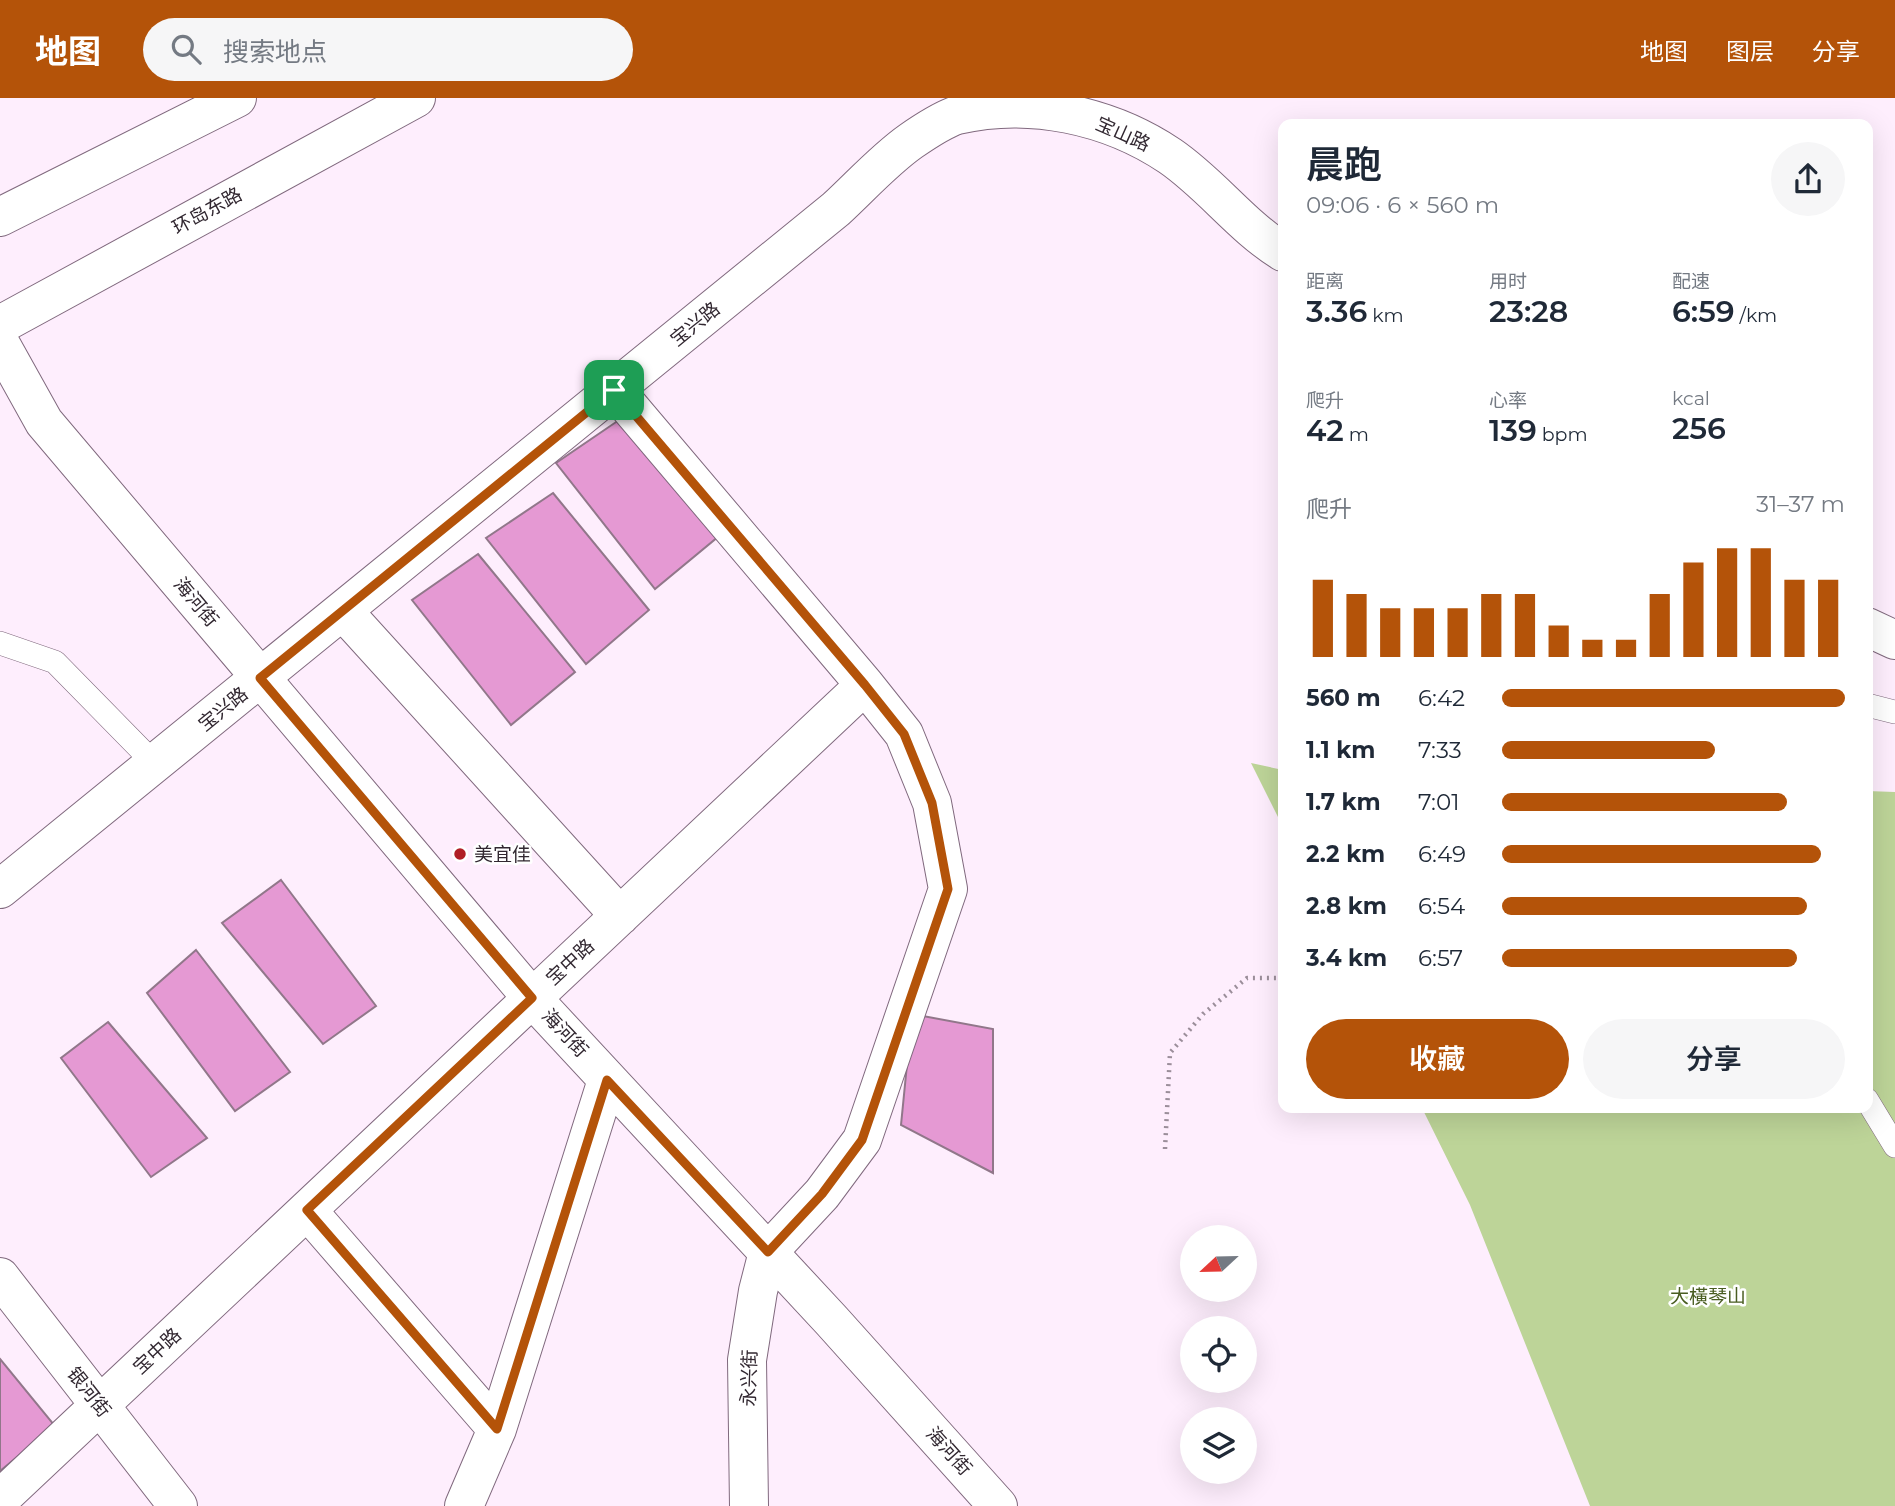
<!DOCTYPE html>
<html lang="zh">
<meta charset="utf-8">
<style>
:root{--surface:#fff;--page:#f6f6f7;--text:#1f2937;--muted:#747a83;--accent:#b45309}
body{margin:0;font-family:Montserrat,"Noto Sans SC",sans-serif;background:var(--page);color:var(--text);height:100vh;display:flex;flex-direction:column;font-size:26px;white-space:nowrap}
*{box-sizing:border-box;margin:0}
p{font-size:23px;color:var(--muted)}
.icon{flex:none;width:38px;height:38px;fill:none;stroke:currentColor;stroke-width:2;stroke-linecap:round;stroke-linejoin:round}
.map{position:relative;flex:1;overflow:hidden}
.details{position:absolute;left:1278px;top:21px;width:595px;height:994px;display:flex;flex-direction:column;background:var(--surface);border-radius:14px;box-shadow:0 7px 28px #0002}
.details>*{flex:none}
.needle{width:46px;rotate:248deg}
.buttons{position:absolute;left:1180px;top:1127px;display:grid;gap:14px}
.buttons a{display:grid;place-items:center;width:77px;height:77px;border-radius:50%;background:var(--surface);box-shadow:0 7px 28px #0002;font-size:35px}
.pin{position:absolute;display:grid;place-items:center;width:60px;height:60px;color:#fff;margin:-30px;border-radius:14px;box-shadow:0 4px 10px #0006}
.round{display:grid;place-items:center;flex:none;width:74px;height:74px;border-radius:37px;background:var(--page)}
.head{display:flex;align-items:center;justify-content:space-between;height:119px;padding:0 28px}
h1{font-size:38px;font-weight:600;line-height:52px}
.figures{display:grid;grid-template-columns:repeat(3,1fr);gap:10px;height:119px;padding:7px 28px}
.figures div{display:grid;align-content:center}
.figures b{font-size:30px;font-weight:600}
.figures small{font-size:19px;font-weight:400}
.figures p{font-size:19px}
.chart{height:196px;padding:14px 28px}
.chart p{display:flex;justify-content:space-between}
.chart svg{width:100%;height:126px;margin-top:7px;stroke:var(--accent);stroke-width:6}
.action{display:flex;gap:14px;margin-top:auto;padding:14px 28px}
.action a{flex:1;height:80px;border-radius:42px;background:var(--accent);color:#fff;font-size:28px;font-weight:600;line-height:80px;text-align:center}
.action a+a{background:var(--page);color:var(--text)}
ul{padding:0 28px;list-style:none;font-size:23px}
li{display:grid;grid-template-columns:112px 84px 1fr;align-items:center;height:52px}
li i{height:18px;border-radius:9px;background:var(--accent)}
header{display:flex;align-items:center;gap:42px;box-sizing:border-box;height:98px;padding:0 35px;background:var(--accent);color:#fff}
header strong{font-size:33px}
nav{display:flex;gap:38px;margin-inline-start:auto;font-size:24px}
.search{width:490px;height:63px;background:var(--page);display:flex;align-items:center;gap:18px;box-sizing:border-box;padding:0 24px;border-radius:38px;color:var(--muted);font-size:26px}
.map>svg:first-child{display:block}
.green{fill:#bdd498}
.building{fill:#e599d3;stroke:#91778a;stroke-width:2}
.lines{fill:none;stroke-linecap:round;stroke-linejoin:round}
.lane-casing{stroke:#80697e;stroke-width:24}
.street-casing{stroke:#80697e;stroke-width:40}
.primary-casing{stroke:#80697e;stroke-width:40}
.path{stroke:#9b8e9a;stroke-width:4.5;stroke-dasharray:2 5;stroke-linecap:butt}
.lane{stroke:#fff;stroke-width:23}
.street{stroke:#fff;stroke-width:38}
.primary{stroke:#fff;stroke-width:38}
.route-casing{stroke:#fff;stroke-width:14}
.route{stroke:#b45309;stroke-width:9}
.poi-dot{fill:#b01e25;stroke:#fff;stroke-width:2.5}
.labels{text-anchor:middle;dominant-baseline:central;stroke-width:5;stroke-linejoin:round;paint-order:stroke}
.street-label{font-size:19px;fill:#322831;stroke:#fff}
.poi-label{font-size:19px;fill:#322831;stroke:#fff;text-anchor:start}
.park-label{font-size:19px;fill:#495d21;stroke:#fff}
</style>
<header>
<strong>地图</strong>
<div class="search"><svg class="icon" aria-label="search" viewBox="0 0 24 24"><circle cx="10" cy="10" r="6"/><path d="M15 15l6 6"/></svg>搜索地点</div>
<nav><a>地图</a><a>图层</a><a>分享</a></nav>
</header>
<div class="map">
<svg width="1895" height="1408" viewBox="0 0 1895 1408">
<rect width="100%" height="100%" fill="#feeefd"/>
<path class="green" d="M1251,665L1283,672V729Z
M1867,693L1895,694V1408H1590L1470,1107L1422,1010H1867Z"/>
<path class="building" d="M622,320L719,438L655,491L556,365Z
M553,395L649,512L586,566L486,440Z
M478,456L575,574L511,627L412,502Z
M281,782L376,908L323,946L222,825Z
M196,852L290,974L235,1013L147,895Z
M912,916L993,931V1075L901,1027Z
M108,924L207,1040L151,1079L61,960Z
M0,1261L55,1328L0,1373Z"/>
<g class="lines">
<defs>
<path id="lane" d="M0,545L55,564L155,666
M1867,607L1895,614
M1867,1002L1895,1048"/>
<path id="street" d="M0,245L44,324L532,900L832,1223L998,1408
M615,292L865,587L904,636L932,705L948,791L862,1042L822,1096L768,1154L758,1193L747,1262L749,1408
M343,513L620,818
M1867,529L1895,542
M0,791L836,111C860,89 884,62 911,43C924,34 942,22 957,17C1029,0 1109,17 1170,58C1211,86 1241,128 1283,154
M307,1112L497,1331
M0,1179L178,1408
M0,1401L865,587
M464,1408L497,1331L607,982"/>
<path id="primary" d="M0,119L237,0
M0,227L416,0"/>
</defs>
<use href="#lane" class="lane-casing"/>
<use href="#street" class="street-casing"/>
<use href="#primary" class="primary-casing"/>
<path class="path" d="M1165,1051L1170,955L1203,916L1247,880H1283"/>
<use href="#lane" class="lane"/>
<use href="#street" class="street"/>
<use href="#primary" class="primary"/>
</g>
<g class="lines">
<defs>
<path id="route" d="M614,292L865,587L904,636L932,705L948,791L862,1042L822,1096L768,1154L607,982L497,1331L307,1112L532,900L260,580Z"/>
</defs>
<use href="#route" class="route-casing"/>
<use href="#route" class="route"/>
</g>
<circle class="poi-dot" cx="460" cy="756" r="7"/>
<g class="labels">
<g class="street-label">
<text transform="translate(1123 36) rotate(24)">宝山路</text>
<text transform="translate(207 113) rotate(-29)">环岛东路</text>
<text transform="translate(695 226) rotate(-39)">宝兴路</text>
<text transform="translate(196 504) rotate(50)">海河街</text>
<text transform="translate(223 611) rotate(-39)">宝兴路</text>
<text transform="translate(570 864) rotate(-43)">宝中路</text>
<text transform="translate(565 935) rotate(47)">海河街</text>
<text transform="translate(157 1253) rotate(-43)">宝中路</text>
<text transform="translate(749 1280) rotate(-88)">永兴街</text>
<text transform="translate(89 1294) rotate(52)">银河街</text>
<text transform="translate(949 1353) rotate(48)">海河街</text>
</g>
<g class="poi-label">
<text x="474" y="756">美宜佳</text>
</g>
<g class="park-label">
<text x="1708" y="1198">大橫琴山</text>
</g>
</g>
</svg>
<div class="buttons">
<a><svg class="needle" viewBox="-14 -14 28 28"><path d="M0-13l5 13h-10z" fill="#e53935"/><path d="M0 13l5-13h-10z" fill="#747a83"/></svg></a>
<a><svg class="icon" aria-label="locate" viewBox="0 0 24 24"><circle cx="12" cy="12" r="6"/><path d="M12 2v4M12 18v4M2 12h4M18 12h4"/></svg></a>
<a><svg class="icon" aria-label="layers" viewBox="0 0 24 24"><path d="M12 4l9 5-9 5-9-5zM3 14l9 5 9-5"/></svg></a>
</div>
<div class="pin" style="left:614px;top:292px;background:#1e9e55"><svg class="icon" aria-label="arrive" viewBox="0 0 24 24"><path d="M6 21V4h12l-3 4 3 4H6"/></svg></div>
<section class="details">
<div class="head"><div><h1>晨跑</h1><p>09:06 · 6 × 560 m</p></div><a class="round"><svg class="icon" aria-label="share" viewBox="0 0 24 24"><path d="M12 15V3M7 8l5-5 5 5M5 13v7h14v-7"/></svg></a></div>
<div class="figures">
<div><p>距离</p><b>3.36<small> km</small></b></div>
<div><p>用时</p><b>23:28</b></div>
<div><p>配速</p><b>6:59<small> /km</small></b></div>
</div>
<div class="figures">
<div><p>爬升</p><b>42<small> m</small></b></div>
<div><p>心率</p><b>139<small> bpm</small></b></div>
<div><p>kcal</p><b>256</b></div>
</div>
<div class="chart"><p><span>爬升</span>31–37 m</p>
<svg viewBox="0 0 160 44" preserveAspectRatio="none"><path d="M5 44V17M15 44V22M25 44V27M35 44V27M45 44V27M55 44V22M65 44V22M75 44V33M85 44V38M95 44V38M105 44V22M115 44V11M125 44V6M135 44V6M145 44V17M155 44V17"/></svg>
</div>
<ul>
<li><b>560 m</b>6:42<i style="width:100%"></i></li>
<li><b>1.1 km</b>7:33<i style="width:62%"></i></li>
<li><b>1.7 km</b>7:01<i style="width:83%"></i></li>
<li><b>2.2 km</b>6:49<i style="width:93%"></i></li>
<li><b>2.8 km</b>6:54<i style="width:89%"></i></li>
<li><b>3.4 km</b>6:57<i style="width:86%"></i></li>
</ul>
<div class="action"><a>收藏</a><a>分享</a></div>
</section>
</div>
